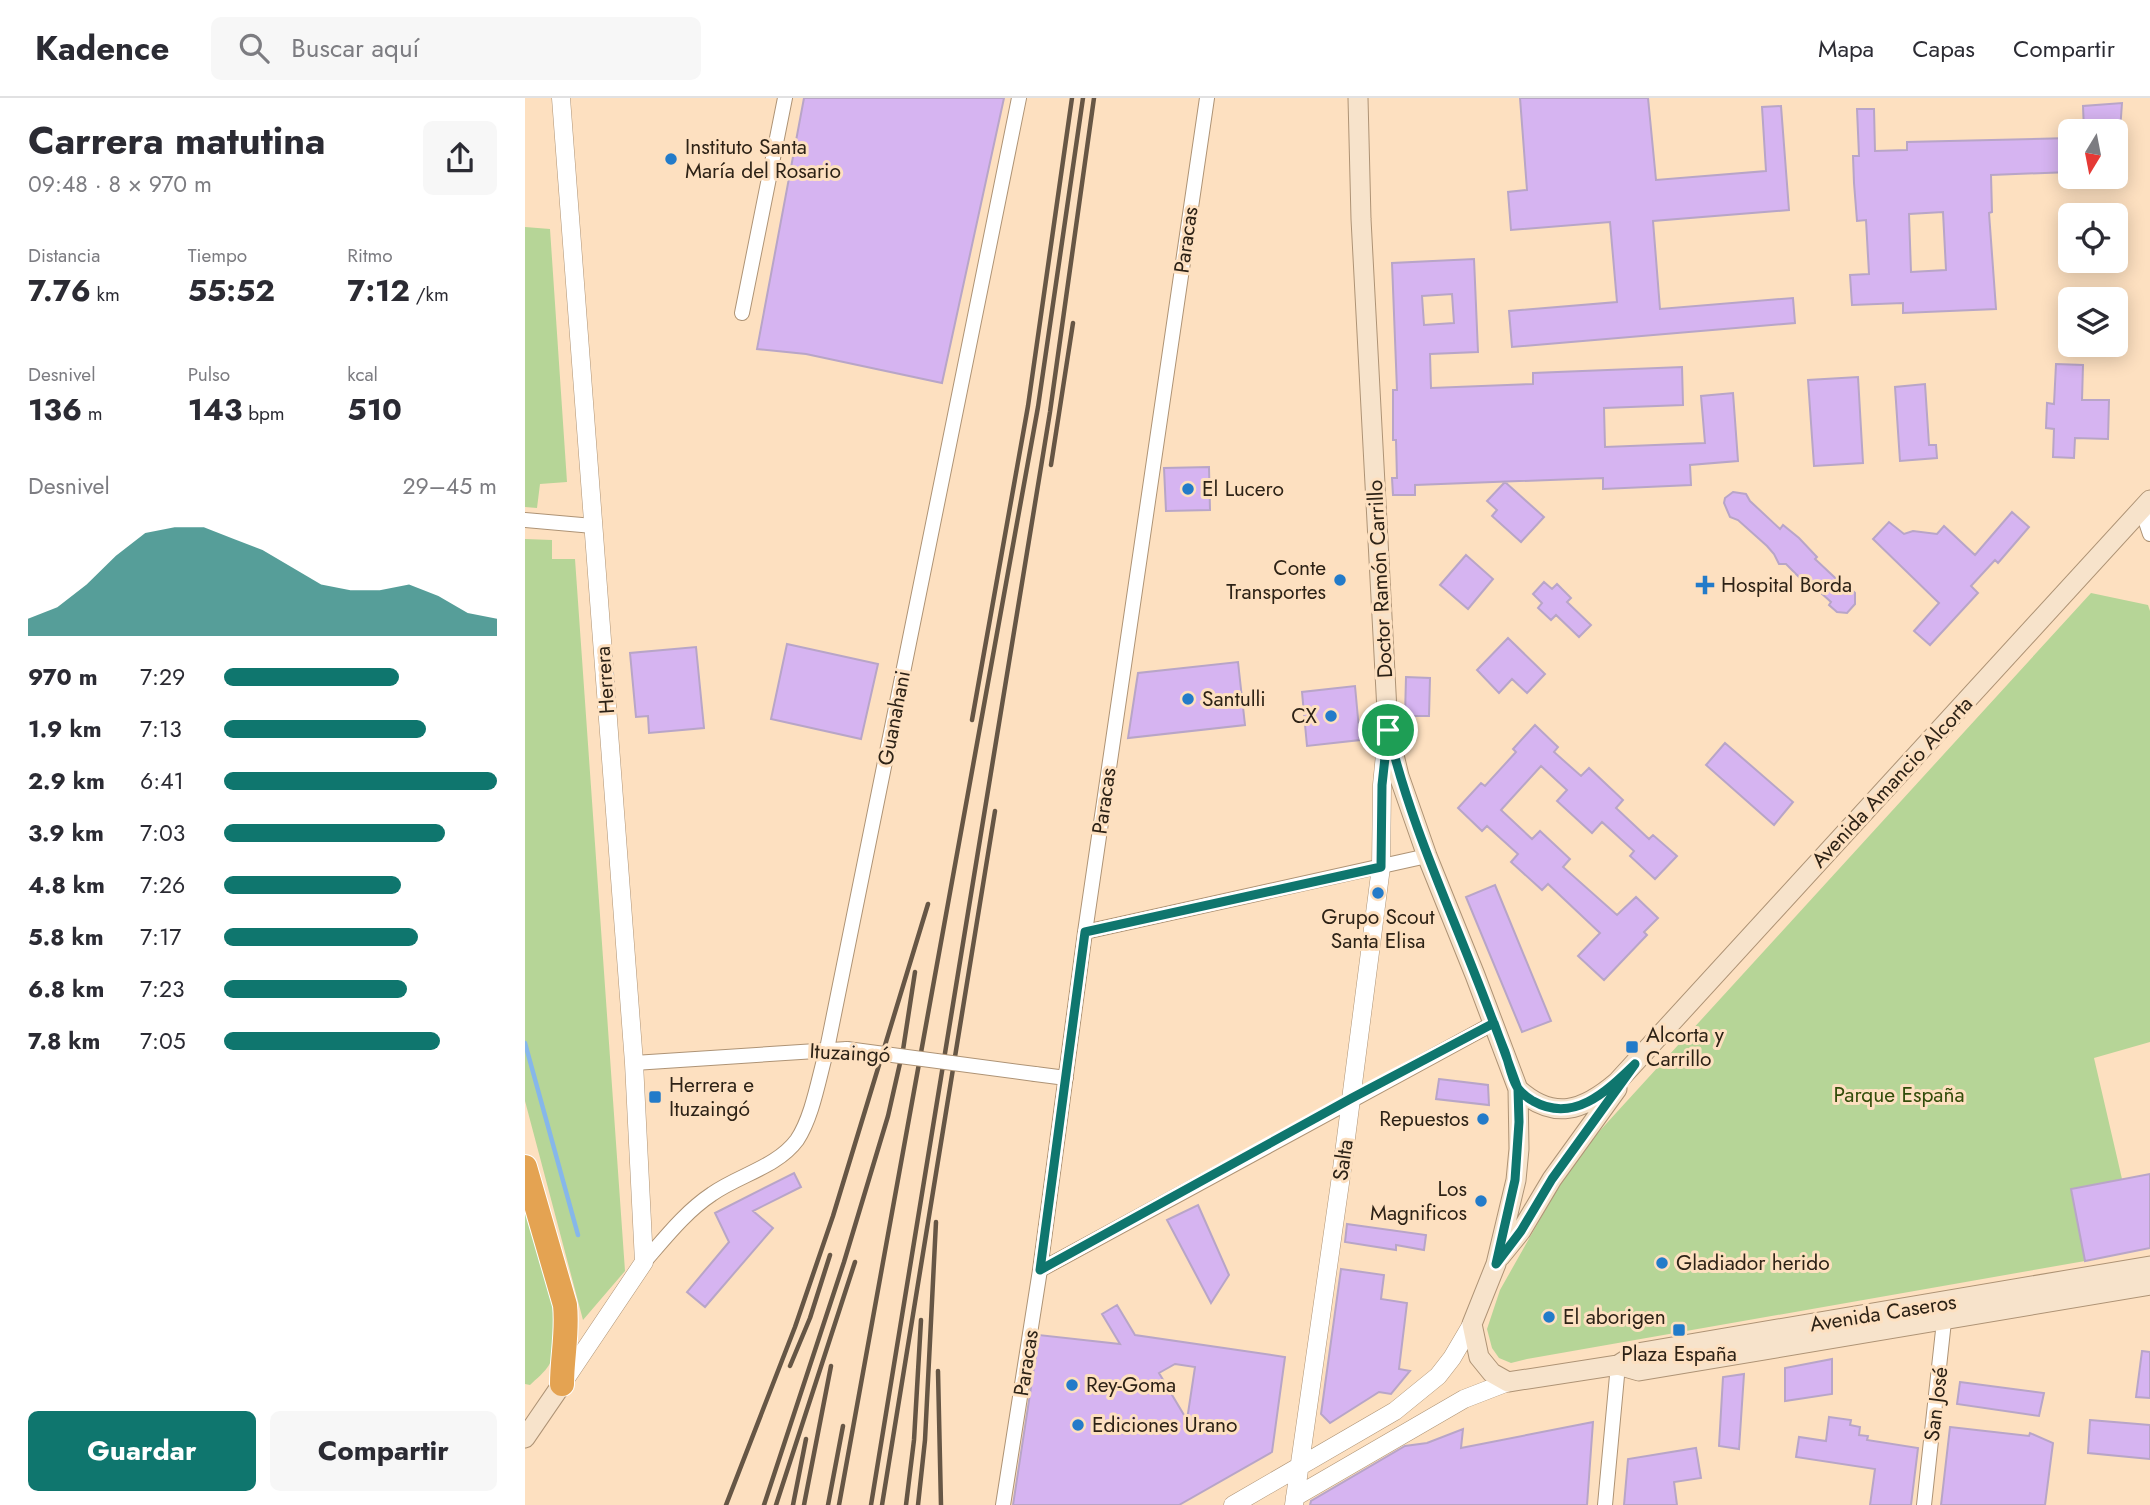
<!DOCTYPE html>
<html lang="es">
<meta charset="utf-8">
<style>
:root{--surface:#fff;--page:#f7f7f7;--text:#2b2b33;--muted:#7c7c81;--line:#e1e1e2;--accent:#0f766e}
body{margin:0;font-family:Jost,sans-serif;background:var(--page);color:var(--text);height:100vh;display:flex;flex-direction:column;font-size:26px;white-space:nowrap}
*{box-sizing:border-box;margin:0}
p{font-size:23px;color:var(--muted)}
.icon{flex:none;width:38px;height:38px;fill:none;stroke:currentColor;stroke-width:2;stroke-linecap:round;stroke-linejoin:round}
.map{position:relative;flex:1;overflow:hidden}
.side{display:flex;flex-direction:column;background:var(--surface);width:525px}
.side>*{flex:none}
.needle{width:46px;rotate:190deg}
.controls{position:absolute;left:1533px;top:21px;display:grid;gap:14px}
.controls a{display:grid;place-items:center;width:70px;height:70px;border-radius:10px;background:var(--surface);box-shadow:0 4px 18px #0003;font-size:35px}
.pin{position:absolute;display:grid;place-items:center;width:60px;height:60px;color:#fff;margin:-30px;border:4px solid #fff;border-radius:50%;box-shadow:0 2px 7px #0007}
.round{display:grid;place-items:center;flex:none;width:74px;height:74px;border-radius:10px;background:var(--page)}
.overview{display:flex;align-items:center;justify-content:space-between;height:119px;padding:0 28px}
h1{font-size:38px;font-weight:700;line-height:52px}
.metrics{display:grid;grid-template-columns:repeat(3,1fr);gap:10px;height:119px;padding:7px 28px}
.metrics div{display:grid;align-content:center}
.metrics b{font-size:30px;font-weight:700}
.metrics small{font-size:19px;font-weight:400}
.metrics p{font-size:19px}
.chart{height:196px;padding:14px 28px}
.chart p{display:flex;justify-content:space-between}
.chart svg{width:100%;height:126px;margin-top:7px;fill:var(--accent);opacity:.7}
.action{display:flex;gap:14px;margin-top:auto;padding:14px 28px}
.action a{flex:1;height:80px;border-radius:10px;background:var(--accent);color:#fff;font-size:28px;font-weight:700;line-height:80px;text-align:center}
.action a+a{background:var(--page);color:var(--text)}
ul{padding:0 28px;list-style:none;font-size:23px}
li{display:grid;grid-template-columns:112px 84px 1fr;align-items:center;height:52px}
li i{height:18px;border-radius:9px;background:var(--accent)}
header{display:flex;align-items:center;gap:42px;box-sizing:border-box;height:98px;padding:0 35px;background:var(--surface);border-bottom:2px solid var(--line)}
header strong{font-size:33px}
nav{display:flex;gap:38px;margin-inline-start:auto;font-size:24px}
.search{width:490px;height:63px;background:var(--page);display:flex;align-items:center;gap:18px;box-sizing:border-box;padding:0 24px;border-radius:10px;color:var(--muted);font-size:26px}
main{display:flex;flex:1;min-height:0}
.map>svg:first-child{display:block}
.green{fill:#b6d597}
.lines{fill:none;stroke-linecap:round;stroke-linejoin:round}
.stream{stroke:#86b7ea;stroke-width:4.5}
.building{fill:#d6b4f1;stroke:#b8a5c7;stroke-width:2;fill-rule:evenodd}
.minor-casing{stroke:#ae9375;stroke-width:16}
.tertiary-casing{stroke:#ae9375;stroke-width:19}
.secondary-casing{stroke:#ae9375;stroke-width:21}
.motorway-casing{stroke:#fff;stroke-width:26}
.minor{stroke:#fff;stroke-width:14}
.tertiary{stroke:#fff;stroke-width:18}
.secondary{stroke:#f7e3cb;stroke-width:19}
.motorway{stroke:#e4a352;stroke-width:24}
.rail{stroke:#665645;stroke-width:4.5}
.minor-bridge-casing{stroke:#ae9375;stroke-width:16;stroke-linecap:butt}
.minor-bridge{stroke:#fff;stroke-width:14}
.route-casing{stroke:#fff;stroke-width:14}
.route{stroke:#0f766e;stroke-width:9}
.poi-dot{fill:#237bc9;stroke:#fde0c0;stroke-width:2.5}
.labels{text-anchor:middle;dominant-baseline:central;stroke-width:6;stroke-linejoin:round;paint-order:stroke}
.poi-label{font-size:21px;fill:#2d2216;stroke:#fde0c0;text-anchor:start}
.street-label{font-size:21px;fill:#2d2216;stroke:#fde0c0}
.park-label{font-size:21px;fill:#314c09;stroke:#fde0c0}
</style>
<header>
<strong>Kadence</strong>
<div class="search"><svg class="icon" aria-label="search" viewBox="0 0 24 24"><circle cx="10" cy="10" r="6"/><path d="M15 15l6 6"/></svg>Buscar aquí</div>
<nav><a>Mapa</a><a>Capas</a><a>Compartir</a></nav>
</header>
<main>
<section class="side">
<div class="overview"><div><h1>Carrera matutina</h1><p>09:48 · 8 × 970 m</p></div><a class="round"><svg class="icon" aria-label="share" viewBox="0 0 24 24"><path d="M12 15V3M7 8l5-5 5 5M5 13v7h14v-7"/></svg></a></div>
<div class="metrics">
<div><p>Distancia</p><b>7.76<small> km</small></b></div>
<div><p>Tiempo</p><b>55:52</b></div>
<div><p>Ritmo</p><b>7:12<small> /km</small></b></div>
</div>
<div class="metrics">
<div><p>Desnivel</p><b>136<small> m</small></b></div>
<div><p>Pulso</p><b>143<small> bpm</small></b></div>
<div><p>kcal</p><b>510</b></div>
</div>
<div class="chart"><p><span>Desnivel</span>29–45 m</p>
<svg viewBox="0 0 160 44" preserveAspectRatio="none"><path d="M0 44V38L10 34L20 26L30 16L40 8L50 6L60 6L70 10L80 14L90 20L100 26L110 28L120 28L130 26L140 30L150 36L160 38V44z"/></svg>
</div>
<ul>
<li><b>970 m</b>7:29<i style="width:64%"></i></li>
<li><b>1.9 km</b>7:13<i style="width:74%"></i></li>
<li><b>2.9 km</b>6:41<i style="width:100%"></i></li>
<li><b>3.9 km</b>7:03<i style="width:81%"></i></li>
<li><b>4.8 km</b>7:26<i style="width:65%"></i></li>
<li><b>5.8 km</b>7:17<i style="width:71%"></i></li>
<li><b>6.8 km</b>7:23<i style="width:67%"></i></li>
<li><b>7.8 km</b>7:05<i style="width:79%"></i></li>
</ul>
<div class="action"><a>Guardar</a><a>Compartir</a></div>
</section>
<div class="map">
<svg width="1625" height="1407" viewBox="0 0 1625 1407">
<rect width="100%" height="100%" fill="#fde0c0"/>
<path class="green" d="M0,129L25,131L42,384L15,386L12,410L0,409Z
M0,441L27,442V461H50L100,1173L58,1222L0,1003Z
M1566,495L1623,507L1625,513V944L1569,960L1597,1081L1546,1091L1560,1163L1002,1261L986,1265L974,1260L967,1250L962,1231L975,1192L1049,1061Z
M0,1102C13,1143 48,1227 24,1267C20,1274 11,1281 5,1287L0,1286Z"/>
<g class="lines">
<path class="stream" d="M0,945L53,1137"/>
</g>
<path class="building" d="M279,0H479L417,285L281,256L232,251Z
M995,0H1123L1131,82L1241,73L1237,9L1256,8L1264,112L1128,123L1135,211L1268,200L1270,225L987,249L984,213L1092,204L1085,124L986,132L983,94L1002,92Z
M1597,5L1595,33H1559L1558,8Z
M1332,11H1349L1350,53L1382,52V44L1545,40V74L1466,77L1467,114L1464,115L1471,211L1378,215V205L1327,207L1325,177L1344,176L1341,122L1332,123L1329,85L1328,58H1334ZM1418,114L1421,172L1386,174L1384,116Z
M949,161L953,254L905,256L906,290L1008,286V275L1157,269L1158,307L1079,310L1080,349L1180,345L1176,298L1208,295L1213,363L1165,367L1166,387L1078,391V380L890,387V397H868L867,380H872L871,342H868V292H872L867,165ZM927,196L929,225L899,227L897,198Z
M1531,266L1558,267L1557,302H1584L1583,341L1550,340L1549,360L1528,359L1529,331L1521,330L1522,305L1529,306Z
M1333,279L1338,365L1289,368L1283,282Z
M1400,286L1404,347H1411L1412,360L1375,363L1370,289Z
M684,369L685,412L641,413L639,370Z
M980,384L1019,419L996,444L967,418L972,412L962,403Z
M1208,394L1221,396L1225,403L1255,431L1258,427L1274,440L1292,459L1290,461L1321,490L1323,488L1330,495V506L1322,515L1312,514L1304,507L1306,504L1276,477L1274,479L1261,466H1254L1249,456L1242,448L1213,422L1205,419L1199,405L1200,400Z
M1487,414L1504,429L1473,465L1470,462L1446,488L1453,495L1405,547L1389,533L1414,505L1348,441L1364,424L1379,436L1388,433L1412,436L1419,428L1450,457Z
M941,457L968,481L943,511L915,487Z
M1019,484L1027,491L1032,486L1046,500L1042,504L1066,527L1054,539L1031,517L1026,522L1013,510L1017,505L1008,496Z
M983,540L1020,576L1002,595L987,581L974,595L952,572Z
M262,546L353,566L336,641L246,621Z
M171,549L179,630L124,635L123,618L111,619L105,555Z
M713,564L720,627L603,640L613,575Z
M881,579L905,580L904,618H880Z
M830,588L835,642L782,648L777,594Z
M1010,627L1033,649L1029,654L1056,678L1064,670L1098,702L1091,710L1124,741L1128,737L1152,758L1130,781L1105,758L1109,753L1077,724L1067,735L1032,703L1042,692L1016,668L976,712L1007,741L1015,733L1045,761L1038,769L1092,817L1111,799L1133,820L1119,834L1122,837L1079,882L1053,858L1075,835L1023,786L1017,792L986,764L993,756L962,728L957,733L933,710L956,685L960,688L991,654L988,651Z
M1200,645L1268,704L1249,727L1181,667Z
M970,787L1026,923L997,934L941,799Z
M914,981L963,987L964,1007L911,1001Z
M269,1075L276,1089L228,1113L248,1130L180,1209L162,1194L204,1144L190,1115Z
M1625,1076V1150L1560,1163L1546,1091Z
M673,1107L704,1177L686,1205L642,1122Z
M822,1126L901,1137L899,1152L871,1147V1152L820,1144Z
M816,1171L859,1177L856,1201L882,1205L874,1271L885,1273L866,1296L854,1294L805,1325L796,1316Z
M592,1207L610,1237L760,1259L747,1354L654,1407H488L514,1237L595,1246L577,1216ZM650,1266L670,1269L662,1322L634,1275Z
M1617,1253L1625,1254V1300L1611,1299Z
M1307,1261V1296L1260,1303V1270Z
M1219,1276L1214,1351L1194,1348L1198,1279Z
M1435,1284L1519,1295L1514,1318L1432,1306Z
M1304,1319L1326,1322L1325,1327L1335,1329L1334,1337L1343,1338L1342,1342L1393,1350L1386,1407H1345L1350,1371L1271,1359L1274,1339L1301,1343Z
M1565,1322L1625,1327V1361L1563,1355Z
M1068,1324L1062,1407H785L786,1403L880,1348L902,1345L938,1331L936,1350Z
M1425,1329L1504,1338L1505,1335L1528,1345L1520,1407H1416Z
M1171,1350L1176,1380L1149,1384L1152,1407H1099L1103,1361Z"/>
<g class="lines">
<defs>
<path id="minor" d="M217,215L260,0
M1617,412L1625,436
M0,422L68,428
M560,834L902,758
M109,965L322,951
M510,976L541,980
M119,1164C140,1140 160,1114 187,1096C214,1077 252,1069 272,1042C288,1018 294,978 302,951L494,0
M515,1172L969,925
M478,1407L515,1172L560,834L682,0
M1080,1407L1093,1267
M1399,1407L1420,1214"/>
<path id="tertiary" d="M36,0L109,965L119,1164L37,1286
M770,1399L939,1301L983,1284
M708,1407L870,1313L913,1278L927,1260L947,1226
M769,1407L817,1071L856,769L857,687L862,636"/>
<path id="secondary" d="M833,0L836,121L863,632L874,678L902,758L950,877L993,991L994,1051L991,1082L971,1166L947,1226L954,1259L967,1275L983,1284L1093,1267L1112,1255L1625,1168
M993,991C1029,1023 1058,1013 1092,984L1625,402
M975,1159L996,1133L1027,1081L1092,991
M1093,1267L1114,1273L1625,1187
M0,1340L37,1286"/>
<path id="motorway" d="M0,1069L40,1207C43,1234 37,1260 37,1286"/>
</defs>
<use href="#minor" class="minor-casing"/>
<use href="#tertiary" class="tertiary-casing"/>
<use href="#secondary" class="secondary-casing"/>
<use href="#motorway" class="motorway-casing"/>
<use href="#minor" class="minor"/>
<use href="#tertiary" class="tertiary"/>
<use href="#secondary" class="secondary"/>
<use href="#motorway" class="motorway"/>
<path class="rail" d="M526,367L548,225
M447,622L503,308L547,0
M265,1268L285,1220L305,1157
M413,1273L416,1407
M201,1407L270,1229L308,1118L403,806
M239,1407L319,1164L363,1018L378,952L390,874
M251,1407L330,1164
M268,1407L281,1341
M279,1407L306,1268
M303,1407L318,1328
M314,1407L513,309L558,0
M346,1407L525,314L569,0
M357,1407L470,713
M381,1407L389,1342L396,1222
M393,1407L400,1342L411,1124"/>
<defs>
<path id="minor-bridge" d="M322,951L510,976"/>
</defs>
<use href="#minor-bridge" class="minor-bridge-casing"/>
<use href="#minor-bridge" class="minor-bridge"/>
</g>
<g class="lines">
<defs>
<path id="route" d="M863,632L857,687L856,769L560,834L515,1172L827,1000L969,925L993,991L994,1024L990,1082L971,1166L996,1133L1027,1081L1110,966C1082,993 1049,1026 1008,1003C1003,1000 996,995 992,989C986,979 984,965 980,954C970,929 961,904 951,879C919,797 883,718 863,632"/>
</defs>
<use href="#route" class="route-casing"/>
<use href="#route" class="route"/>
</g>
<g class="poi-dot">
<circle cx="146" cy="61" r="7"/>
<circle cx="663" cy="391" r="7"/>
<circle cx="815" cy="482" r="7"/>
<path d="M1176.5 476.5h7v7h7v7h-7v7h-7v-7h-7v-7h7z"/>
<circle cx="663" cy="601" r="7"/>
<circle cx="806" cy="618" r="7"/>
<circle cx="853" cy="795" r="7"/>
<rect x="1100" y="942" width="14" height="14" rx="3.5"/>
<rect x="123" y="992" width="14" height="14" rx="3.5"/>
<circle cx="958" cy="1021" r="7"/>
<circle cx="956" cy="1103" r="7"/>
<circle cx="1137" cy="1165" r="7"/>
<circle cx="1024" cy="1219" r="7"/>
<rect x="1147" y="1225" width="14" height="14" rx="3.5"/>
<circle cx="547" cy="1287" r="7"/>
<circle cx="553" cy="1327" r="7"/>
</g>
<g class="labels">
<g class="poi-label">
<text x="160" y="49">Instituto Santa<tspan x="160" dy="24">María del Rosario</tspan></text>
<text x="677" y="391">El Lucero</text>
<text x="801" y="470" text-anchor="end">Conte<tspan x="801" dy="24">Transportes</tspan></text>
<text x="1196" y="487">Hospital Borda</text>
<text x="677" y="601">Santulli</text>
<text x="792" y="618" text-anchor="end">CX</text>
<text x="853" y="819" text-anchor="middle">Grupo Scout<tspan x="853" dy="24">Santa Elisa</tspan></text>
<text x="1121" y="937">Alcorta y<tspan x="1121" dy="24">Carrillo</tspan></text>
<text x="144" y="987">Herrera e<tspan x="144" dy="24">Ituzaingó</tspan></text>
<text x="944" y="1021" text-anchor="end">Repuestos</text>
<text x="942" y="1091" text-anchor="end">Los<tspan x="942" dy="24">Magnificos</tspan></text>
<text x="1151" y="1165">Gladiador herido</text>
<text x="1038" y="1219">El aborigen</text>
<text x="1154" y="1256" text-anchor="middle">Plaza España</text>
<text x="561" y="1287">Rey-Goma</text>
<text x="567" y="1327">Ediciones Urano</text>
</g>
<g class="street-label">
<text transform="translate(661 142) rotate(-82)">Paracas</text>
<text transform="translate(855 481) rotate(-93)">Doctor Ramón Carrillo</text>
<text transform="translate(80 582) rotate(-94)">Herrera</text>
<text transform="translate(369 620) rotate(-79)">Guanahani</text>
<text transform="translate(1367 684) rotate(-47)">Avenida Amancio Alcorta</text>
<text transform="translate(579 703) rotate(-82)">Paracas</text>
<text transform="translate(325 955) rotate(3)">Ituzaingó</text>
<text transform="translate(818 1062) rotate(-82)">Salta</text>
<text transform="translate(1358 1215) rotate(-9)">Avenida Caseros</text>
<text transform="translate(501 1265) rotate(-81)">Paracas</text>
<text transform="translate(1411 1306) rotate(-83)">San José</text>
</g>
<g class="park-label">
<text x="1374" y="997">Parque España</text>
</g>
</g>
</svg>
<div class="controls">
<a><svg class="needle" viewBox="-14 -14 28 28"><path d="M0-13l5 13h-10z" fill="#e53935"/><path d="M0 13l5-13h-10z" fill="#7c7c81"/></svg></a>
<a><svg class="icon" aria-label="locate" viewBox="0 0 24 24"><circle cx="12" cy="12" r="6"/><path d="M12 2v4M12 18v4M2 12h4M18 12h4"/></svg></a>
<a><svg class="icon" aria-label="layers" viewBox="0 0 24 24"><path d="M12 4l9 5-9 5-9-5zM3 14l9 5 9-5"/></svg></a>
</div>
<div class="pin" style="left:863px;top:632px;background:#1e9e55"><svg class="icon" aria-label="arrive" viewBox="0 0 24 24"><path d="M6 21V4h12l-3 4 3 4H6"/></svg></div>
</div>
</main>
